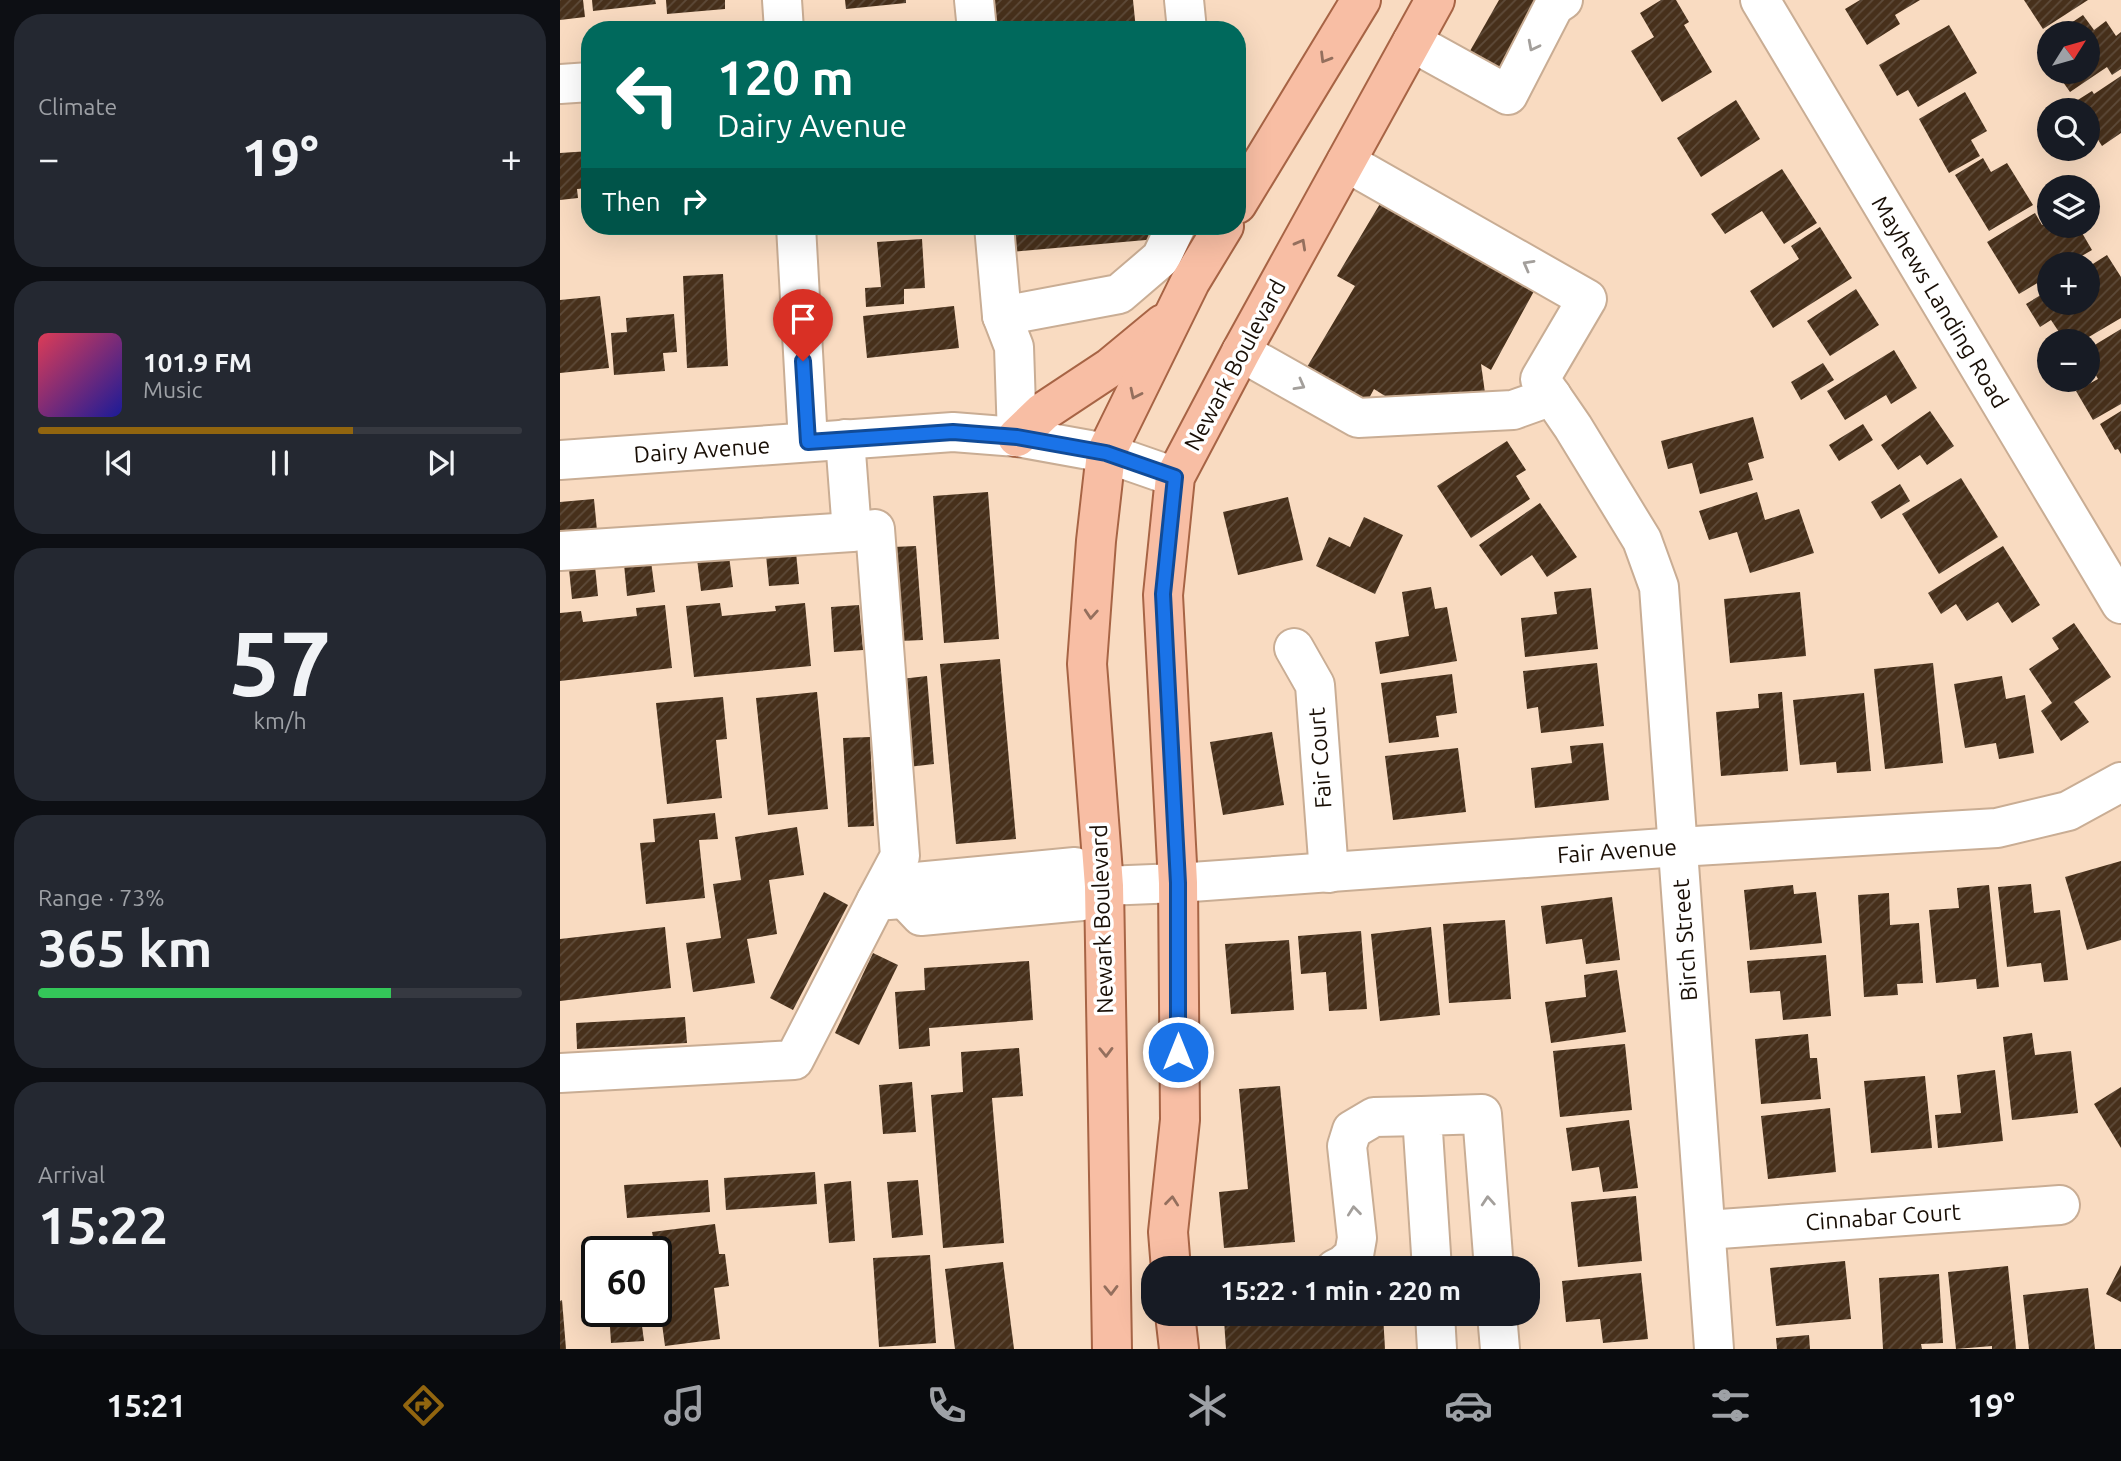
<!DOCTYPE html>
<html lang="en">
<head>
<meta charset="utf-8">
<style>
	body { margin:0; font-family:Ubuntu,sans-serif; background:#242831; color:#f1f3f6; height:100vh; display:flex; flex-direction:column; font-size:26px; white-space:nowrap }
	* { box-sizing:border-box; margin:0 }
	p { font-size:23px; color:#9ea1a6 }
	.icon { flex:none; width:38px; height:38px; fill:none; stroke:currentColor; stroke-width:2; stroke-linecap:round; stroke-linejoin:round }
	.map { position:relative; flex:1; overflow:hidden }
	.drawer { display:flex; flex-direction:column; gap:14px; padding:14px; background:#0d0f14; width:560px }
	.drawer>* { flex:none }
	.top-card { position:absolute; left:21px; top:21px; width:665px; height:214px; border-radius:28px; box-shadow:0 7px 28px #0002; background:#00695c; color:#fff; overflow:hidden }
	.needle { width:46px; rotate:53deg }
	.controls { position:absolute; left:1477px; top:21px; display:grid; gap:14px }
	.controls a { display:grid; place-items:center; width:63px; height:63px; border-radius:50%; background:#171b24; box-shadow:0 7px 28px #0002; font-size:35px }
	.speed { position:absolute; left:21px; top:1236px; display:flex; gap:14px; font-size:35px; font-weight:700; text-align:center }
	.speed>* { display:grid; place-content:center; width:91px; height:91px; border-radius:50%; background:#171b24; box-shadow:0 7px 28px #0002; line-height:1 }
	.speed .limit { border:4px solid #111; border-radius:10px; background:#fff; color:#111 }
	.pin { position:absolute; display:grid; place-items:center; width:60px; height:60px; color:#fff; margin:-72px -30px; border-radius:50% 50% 50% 0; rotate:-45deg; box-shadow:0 0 7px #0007 }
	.pin .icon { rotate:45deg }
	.me { position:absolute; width:77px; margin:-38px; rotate:0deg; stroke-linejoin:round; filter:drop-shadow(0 0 5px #0008) }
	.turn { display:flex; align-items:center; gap:24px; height:147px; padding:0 21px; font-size:32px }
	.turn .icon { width:91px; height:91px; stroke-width:2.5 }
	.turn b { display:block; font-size:49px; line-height:60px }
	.then { display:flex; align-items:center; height:66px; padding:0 21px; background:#0003; gap:14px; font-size:26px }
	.big { font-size:52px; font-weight:700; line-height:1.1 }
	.drawer .tile { flex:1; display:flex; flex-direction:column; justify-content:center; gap:10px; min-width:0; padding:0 24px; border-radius:28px; background:#242831 }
	.drawer .dial { align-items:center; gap:0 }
	.dial b { font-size:91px; line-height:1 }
	.song { display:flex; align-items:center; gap:21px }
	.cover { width:84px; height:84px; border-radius:10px; background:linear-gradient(135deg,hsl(350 70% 55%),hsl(240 70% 35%)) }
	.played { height:7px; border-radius:4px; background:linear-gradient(90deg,#91650f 65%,#363941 65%) }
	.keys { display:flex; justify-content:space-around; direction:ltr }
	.heat { display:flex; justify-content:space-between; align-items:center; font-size:38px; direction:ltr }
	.charge { height:10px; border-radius:5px; background:linear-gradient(90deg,#34c759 73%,#363941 0) }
	.trip { position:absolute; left:581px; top:1256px; width:399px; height:70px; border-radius:28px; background:#171b24; box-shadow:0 7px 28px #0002; font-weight:700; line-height:70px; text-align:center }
	.tabs { display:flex; height:112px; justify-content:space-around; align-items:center; background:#090b0e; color:#9ea1a6 }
	.tabs .icon { width:49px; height:49px }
	.tabs .on { color:#91650f }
	.tabs b { font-size:32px; color:#f1f3f6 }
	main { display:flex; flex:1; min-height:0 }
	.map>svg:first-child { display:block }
	.building { fill:url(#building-hatch) }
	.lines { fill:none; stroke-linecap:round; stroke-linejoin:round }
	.minor-casing { stroke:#c9ad94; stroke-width:42 }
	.major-casing { stroke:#a76445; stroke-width:42 }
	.minor { stroke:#fff; stroke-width:38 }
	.major { stroke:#f8bea4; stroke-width:38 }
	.oneway { stroke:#a39f9b }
	.oneway2 { stroke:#946f5d }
	.route-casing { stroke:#114b97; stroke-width:18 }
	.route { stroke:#1a73e8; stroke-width:12 }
	.labels { text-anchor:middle; stroke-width:7; stroke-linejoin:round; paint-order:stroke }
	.street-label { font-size:23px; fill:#190f06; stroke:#fff }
</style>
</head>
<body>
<main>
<section class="drawer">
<div class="tile"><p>Climate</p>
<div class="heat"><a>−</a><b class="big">19°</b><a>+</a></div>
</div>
<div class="tile">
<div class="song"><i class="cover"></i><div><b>101.9 FM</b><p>Music</p></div></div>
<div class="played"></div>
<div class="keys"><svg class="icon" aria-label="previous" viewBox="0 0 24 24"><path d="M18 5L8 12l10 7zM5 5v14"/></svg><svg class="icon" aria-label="pause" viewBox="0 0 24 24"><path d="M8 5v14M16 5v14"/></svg><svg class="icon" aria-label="next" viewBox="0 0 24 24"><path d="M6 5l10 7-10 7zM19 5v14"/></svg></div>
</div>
<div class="tile dial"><b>57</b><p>km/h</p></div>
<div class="tile"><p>Range · 73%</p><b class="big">365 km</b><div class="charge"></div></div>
<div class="tile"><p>Arrival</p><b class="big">15:22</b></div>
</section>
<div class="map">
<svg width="1561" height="1349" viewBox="0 0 1561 1349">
	<defs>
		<pattern id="building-hatch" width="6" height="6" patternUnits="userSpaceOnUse" patternTransform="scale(1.75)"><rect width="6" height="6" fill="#47301b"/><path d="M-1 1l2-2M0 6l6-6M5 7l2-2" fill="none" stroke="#5e4b3a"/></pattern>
	</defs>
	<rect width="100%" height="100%" fill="#f9dbc1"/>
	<g class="building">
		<path d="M0 0H23L25 17 0 20Z"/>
		<path d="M32 0H95L96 4 33 11Z"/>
		<path d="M106 0H165V9L107 14Z"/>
		<path d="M285 0H346V3L286 9Z"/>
		<path d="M427 0H573L576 30H430Z"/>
		<path d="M939 0H982L942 69 910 51Z"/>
		<path d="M1101 0H1116L1129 22 1124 25 1152 72 1102 102 1071 51 1094 37 1080 13Z"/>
		<path d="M1300 0H1360L1335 15 1340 24 1307 45 1285 9Z"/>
		<path d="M1464 0H1528L1483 29Z"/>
		<path d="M1523 15 1534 30 1546 21 1556 36 1561 32V69L1552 75 1547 67 1510 92 1496 72H1528V33H1505L1502 29Z"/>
		<path d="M345 23 346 30H300V28Z"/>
		<path d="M1389 25 1417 73 1358 107 1348 90 1337 96 1319 65Z"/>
		<path d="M1561 76V133L1542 146 1528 124V110H1518L1513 103 1532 91 1534 94Z"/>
		<path d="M1405 92 1427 131 1411 140 1420 156 1389 173 1359 119Z"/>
		<path d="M1176 100 1200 139 1141 177 1117 138Z"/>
		<path d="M30 151V188L17 189 18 198 0 200V153Z"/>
		<path d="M1423 158 1431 172 1447 163 1473 205 1429 231 1395 175Z"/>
		<path d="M1222 169 1257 223 1224 244 1202 211 1165 234 1151 214Z"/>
		<path d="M827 192 979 282 931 370 921 364 925 393 833 401 814 389 807 402 747 367 795 286 777 276Z"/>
		<path d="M1475 213 1482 225 1489 221V226H1518L1532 250 1508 264H1489V276L1459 294 1427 242Z"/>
		<path d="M310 226H361L362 230 311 234Z"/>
		<path d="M449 226H596L597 239 451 252Z"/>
		<path d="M1260 227 1292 278 1213 328 1190 291 1239 259 1231 246Z"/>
		<path d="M362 239 365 288 344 289V304L306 307 305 288 321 287 317 242Z"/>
		<path d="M1547 255 1561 277V318L1522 341H1505L1491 320 1480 327 1466 304 1489 290V303H1528V267Z"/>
		<path d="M163 274 168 366 127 368 123 276Z"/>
		<path d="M1296 289 1319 325 1270 356 1247 321Z"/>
		<path d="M40 296 49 368 0 373V300Z"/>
		<path d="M394 306 399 348 307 358 303 316Z"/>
		<path d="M114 314 117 352 103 353 105 371 54 375 51 333 67 332 66 318Z"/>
		<path d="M1561 329V404L1533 420 1516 391 1538 379 1528 361V349Z"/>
		<path d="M1334 350 1357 388 1331 404 1326 395 1285 420 1267 391Z"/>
		<path d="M1263 363 1274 380 1241 400 1231 382Z"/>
		<path d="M1370 411 1394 446 1367 465 1360 455 1338 470 1321 445Z"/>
		<path d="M1561 411V454L1558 449 1555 450 1540 424Z"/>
		<path d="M1193 417 1204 458 1188 463 1193 480 1140 494 1132 463 1108 469 1101 441Z"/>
		<path d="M1303 424 1313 440 1279 461 1269 445Z"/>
		<path d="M947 441 966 470 956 476 970 499 911 538 877 486Z"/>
		<path d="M1401 478 1438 537 1379 574 1342 514Z"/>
		<path d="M1340 484 1350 501 1321 519 1311 502Z"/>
		<path d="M428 492 439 639 384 643 373 496Z"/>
		<path d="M1197 492 1205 520 1239 509 1254 553 1190 573 1177 532 1149 540 1139 511Z"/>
		<path d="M728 497 743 560 678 575 663 512Z"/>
		<path d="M34 499 37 531 0 534V502Z"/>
		<path d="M980 503 1017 557 987 577 972 555 941 576 919 545Z"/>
		<path d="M804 517 843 535 815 594 756 566 769 537 790 547Z"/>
		<path d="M356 546 363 640 340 641 333 547Z"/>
		<path d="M1443 546 1480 605 1452 623 1438 602 1407 621 1396 604 1381 614 1368 593Z"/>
		<path d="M236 552 239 584 209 586 206 555Z"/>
		<path d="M169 556 173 587 141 591 137 559Z"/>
		<path d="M91 561 95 592 67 596 64 564Z"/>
		<path d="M35 566 38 596 12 599 9 569Z"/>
		<path d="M871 587 875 609 887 607 897 661 820 674 815 642 849 636 842 592Z"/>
		<path d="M1031 588 1038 649 965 657 961 618 997 614 994 592Z"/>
		<path d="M1240 592 1246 656 1170 663 1164 599Z"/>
		<path d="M160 603 162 616 216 611 215 606 245 603 251 666 134 677 126 606Z"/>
		<path d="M105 605 112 668 0 681V613L21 611 23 622 77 616 76 608Z"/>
		<path d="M299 605 303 650 274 652 271 607Z"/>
		<path d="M1514 623 1551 677 1514 702 1529 722 1501 741 1481 711 1492 703 1469 669 1499 649 1492 638Z"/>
		<path d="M440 659 456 839 396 844 380 664Z"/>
		<path d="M1037 663 1044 726 981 733 978 707 967 709 963 671Z"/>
		<path d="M1373 663 1383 763 1325 769 1314 669Z"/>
		<path d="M892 674 897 713 876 716 879 737 829 743 821 683Z"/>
		<path d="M367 676 374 764 348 767 341 679Z"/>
		<path d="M1442 676 1446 699 1465 695 1474 753 1439 759 1436 743 1405 748 1394 684Z"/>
		<path d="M257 692 268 809 208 815 196 698Z"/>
		<path d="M1222 692 1228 771 1161 776 1156 712 1199 708 1198 694Z"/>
		<path d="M1304 693 1311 771 1277 773 1276 762 1240 765 1233 700Z"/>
		<path d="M163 697 167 739 156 740 162 798 107 804 96 703Z"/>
		<path d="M712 732 724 805 663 815 650 742Z"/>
		<path d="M310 737 314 826 288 827 283 738Z"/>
		<path d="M1043 743 1049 800 975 808 971 768 1012 763 1010 746Z"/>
		<path d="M898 748 906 812 833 820 825 756Z"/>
		<path d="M155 813 158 839 139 840 145 898 86 904 80 843 95 842 93 819Z"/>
		<path d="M237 827 244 875 209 880 217 934 187 939 195 983 133 992 126 943 161 938 153 884 181 880 175 837Z"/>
		<path d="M1561 861V940L1527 950 1505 877Z"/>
		<path d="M1471 884 1474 913 1500 910 1508 980 1484 982 1481 963 1447 967 1438 887Z"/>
		<path d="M1233 885 1234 894 1256 892 1262 943 1190 950 1184 890Z"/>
		<path d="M1429 885 1439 987 1417 989 1416 979 1376 983 1369 910 1399 908 1397 888Z"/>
		<path d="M264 892 288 905 233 1010 210 998Z"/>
		<path d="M1329 893 1330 925 1359 923 1363 983 1337 984 1338 995 1304 997 1298 895Z"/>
		<path d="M1052 897 1060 960 1026 964 1022 939 986 944 981 906Z"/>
		<path d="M945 920 951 999 889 1003 883 924Z"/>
		<path d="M105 927 111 988 0 1001V939Z"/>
		<path d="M871 927 880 1015 820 1021 811 934Z"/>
		<path d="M801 931 807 1009 769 1011 766 972 741 974 738 936Z"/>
		<path d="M729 940 734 1010 671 1014 665 944Z"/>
		<path d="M313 953 338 965 299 1045 275 1033Z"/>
		<path d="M1266 955 1271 1016 1223 1020 1220 991 1190 993 1187 961Z"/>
		<path d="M469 961 473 1020 369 1028 370 1046 339 1049 335 992 365 990 364 968Z"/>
		<path d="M1057 970 1066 1032 991 1043 985 1002 1026 997 1024 975Z"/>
		<path d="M125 1017 127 1043 17 1049 16 1023Z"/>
		<path d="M1472 1033 1475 1055 1511 1051 1518 1113 1452 1120 1443 1037Z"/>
		<path d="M1248 1034 1250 1058H1257L1261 1099 1201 1104 1195 1039Z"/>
		<path d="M1065 1044 1072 1110 1000 1117 993 1051Z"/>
		<path d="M459 1048 463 1096 432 1098 444 1243 383 1248 371 1095 403 1092 401 1052Z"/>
		<path d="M1435 1070 1443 1141 1378 1148 1375 1115 1401 1113 1397 1075Z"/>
		<path d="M1365 1076 1372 1148 1311 1153 1304 1081Z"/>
		<path d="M352 1082 356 1132 323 1134 319 1085Z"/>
		<path d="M720 1086 735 1242 664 1248 659 1192 688 1189 679 1089Z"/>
		<path d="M1561 1087V1148L1534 1104Z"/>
		<path d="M1270 1108 1276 1172 1208 1179 1201 1116Z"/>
		<path d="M1069 1120 1078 1188 1043 1192 1039 1167 1012 1171 1006 1128Z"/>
		<path d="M255 1172 257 1204 166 1210 164 1178Z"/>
		<path d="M148 1180 150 1212 67 1218 64 1185Z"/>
		<path d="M358 1180 363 1235 332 1238 327 1182Z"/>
		<path d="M291 1181 295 1241 269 1243 264 1184Z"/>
		<path d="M1076 1196 1082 1261 1018 1267 1011 1202Z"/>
		<path d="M155 1224 159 1254H165L169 1286 154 1288 160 1339 105 1346 96 1279V1251L92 1232Z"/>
		<path d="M370 1255 376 1343 319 1347 313 1258Z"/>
		<path d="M1285 1261 1291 1319 1216 1326 1210 1268Z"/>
		<path d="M443 1262 454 1349H395L385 1269Z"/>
		<path d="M1561 1265V1302L1546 1294Z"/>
		<path d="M1448 1266 1456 1349H1432V1346L1396 1349 1388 1272Z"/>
		<path d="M1081 1273 1088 1339 1043 1343 1040 1319 1006 1322 1002 1281Z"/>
		<path d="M1379 1274 1383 1343 1361 1344 1362 1349H1323L1319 1278Z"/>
		<path d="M1528 1288 1535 1349H1469L1463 1295Z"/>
		<path d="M2 1300 6 1349H0V1301Z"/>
		<path d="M49 1311H80L84 1341 51 1343Z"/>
		<path d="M766 1314H823L825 1349H666L664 1320Z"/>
		<path d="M1249 1335 1250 1349H1217L1216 1338Z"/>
	</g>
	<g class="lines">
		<defs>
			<g id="minor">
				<path d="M222 0 224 30"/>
				<path d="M414 0 417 30"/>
				<path d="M624 0 627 30"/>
				<path d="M1200 0 1561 604"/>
				<path d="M852 42 948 95 994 6 1003 0"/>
				<path d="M0 84 30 82"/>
				<path d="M786 162 1027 299 980 379 1013 427 1082 540 1099 587 1154 1349"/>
				<path d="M236 226 248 442"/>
				<path d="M434 226 442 316 454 347 457 437"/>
				<path d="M442 316 559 294 601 258 616 226"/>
				<path d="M681 352 798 418 953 410 992 396"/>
				<path d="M285 439 292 532 315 529 340 856 316 901"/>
				<path d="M0 460 393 432 457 437 546 453 615 477"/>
				<path d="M0 551 292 532"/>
				<path d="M734 648 755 685 769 873"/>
				<path d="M515 867 544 886 522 901 361 916 344 898 356 882Z"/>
				<path d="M544 886 618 883 1118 847 1437 828 1508 811 1561 782"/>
				<path d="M0 1073 234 1060 316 901 342 899"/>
				<path d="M1146 1230 1500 1205"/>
				<path d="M775 1269 783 1265 794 1255 797 1238 787 1146 792 1130 814 1117 862 1116"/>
				<path d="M872 1269 862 1116 922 1114 934 1269"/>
				<path d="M875 1314 877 1349"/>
				<path d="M937 1314 940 1349"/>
			</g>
			<g id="major">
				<path d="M677 204 801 0"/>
				<path d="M457 437 483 412 551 367 603 324"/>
				<path d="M611 1269 608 1232 620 1120 618 883 603 595 615 477 681 352 875 0"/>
				<path d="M615 1314 619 1349"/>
				<path d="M552 1349 544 886 527 664 536 541 546 453 630 282 664 226"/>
			</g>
		</defs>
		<use href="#minor" class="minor-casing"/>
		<use href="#major" class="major-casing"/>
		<use href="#minor" class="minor"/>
		<use href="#major" class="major"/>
	</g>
	<defs><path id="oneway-chevron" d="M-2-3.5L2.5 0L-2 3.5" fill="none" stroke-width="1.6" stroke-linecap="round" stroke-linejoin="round" transform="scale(1.75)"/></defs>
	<g class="oneway">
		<use href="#oneway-chevron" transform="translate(973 46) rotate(117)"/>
		<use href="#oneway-chevron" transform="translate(968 265) rotate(-151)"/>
		<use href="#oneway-chevron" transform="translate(740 385) rotate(29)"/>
		<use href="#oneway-chevron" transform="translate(928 1201) rotate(-94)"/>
		<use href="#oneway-chevron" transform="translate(794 1211) rotate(-96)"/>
	</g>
	<g class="oneway2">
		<use href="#oneway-chevron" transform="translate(765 58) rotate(121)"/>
		<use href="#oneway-chevron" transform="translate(741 244) rotate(-61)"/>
		<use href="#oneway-chevron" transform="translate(575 394) rotate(116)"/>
		<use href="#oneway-chevron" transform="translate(531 614) rotate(94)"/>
		<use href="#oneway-chevron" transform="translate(546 1052) rotate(89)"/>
		<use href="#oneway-chevron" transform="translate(612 1201) rotate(-84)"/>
		<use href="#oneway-chevron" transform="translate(551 1290) rotate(89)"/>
	</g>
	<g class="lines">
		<defs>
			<path id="route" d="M243 361 248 442 393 432 457 437 546 453 615 477 603 594 618 883V1052"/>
		</defs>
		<use href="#route" class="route-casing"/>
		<use href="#route" class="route"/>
	</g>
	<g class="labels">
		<g class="street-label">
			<text transform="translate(1380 302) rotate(59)" y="8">Mayhews Landing Road</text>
			<text transform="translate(675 365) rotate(-62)" y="8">Newark Boulevard</text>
			<text transform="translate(142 450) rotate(-4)" y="8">Dairy Avenue</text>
			<text transform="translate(760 758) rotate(-94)" y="8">Fair Court</text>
			<text transform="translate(1057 851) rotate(-4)" y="8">Fair Avenue</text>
			<text transform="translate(542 919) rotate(-92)" y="8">Newark Boulevard</text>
			<text transform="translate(1125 940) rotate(-94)" y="8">Birch Street</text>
			<text transform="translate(1323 1217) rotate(-4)" y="8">Cinnabar Court</text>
		</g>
	</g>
</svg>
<div class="controls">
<a><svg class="needle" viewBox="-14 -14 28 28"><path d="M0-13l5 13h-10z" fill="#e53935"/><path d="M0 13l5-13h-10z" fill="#9ea1a6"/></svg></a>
<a><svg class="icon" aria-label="search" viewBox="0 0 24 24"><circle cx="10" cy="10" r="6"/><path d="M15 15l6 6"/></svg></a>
<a><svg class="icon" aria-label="layers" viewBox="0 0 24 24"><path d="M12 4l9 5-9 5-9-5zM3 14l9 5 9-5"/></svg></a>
<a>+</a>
<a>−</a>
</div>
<div class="speed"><div class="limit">60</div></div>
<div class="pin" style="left:243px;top:361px;background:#d93025"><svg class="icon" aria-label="arrive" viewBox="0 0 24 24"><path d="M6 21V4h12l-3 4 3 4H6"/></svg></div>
<svg class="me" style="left:618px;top:1052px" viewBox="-20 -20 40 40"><circle r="17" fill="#1a73e8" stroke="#fff" stroke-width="3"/><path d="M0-11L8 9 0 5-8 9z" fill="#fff"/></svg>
<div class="trip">15:22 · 1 min · 220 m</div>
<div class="top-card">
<div class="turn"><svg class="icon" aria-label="left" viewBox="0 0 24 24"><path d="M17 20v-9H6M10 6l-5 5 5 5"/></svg><div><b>120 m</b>Dairy Avenue</div></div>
<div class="then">Then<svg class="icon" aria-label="right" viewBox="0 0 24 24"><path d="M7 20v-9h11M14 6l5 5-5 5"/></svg></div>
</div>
</div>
</main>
<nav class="tabs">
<b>15:21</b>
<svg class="icon on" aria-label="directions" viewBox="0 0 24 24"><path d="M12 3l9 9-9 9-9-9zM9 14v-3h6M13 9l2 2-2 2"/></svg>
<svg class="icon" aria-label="music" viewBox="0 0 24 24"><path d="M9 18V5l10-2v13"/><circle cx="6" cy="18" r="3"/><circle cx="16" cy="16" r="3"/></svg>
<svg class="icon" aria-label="phone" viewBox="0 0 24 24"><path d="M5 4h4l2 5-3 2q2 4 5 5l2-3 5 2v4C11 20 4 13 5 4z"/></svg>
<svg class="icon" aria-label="climate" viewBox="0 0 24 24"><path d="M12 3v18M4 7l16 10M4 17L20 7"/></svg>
<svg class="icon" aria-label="car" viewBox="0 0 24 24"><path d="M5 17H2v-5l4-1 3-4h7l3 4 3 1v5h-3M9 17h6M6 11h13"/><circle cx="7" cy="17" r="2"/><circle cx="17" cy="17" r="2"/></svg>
<svg class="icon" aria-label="filters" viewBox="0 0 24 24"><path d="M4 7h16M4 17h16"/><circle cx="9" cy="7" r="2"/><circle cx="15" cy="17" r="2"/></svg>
<b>19°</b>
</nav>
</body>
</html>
